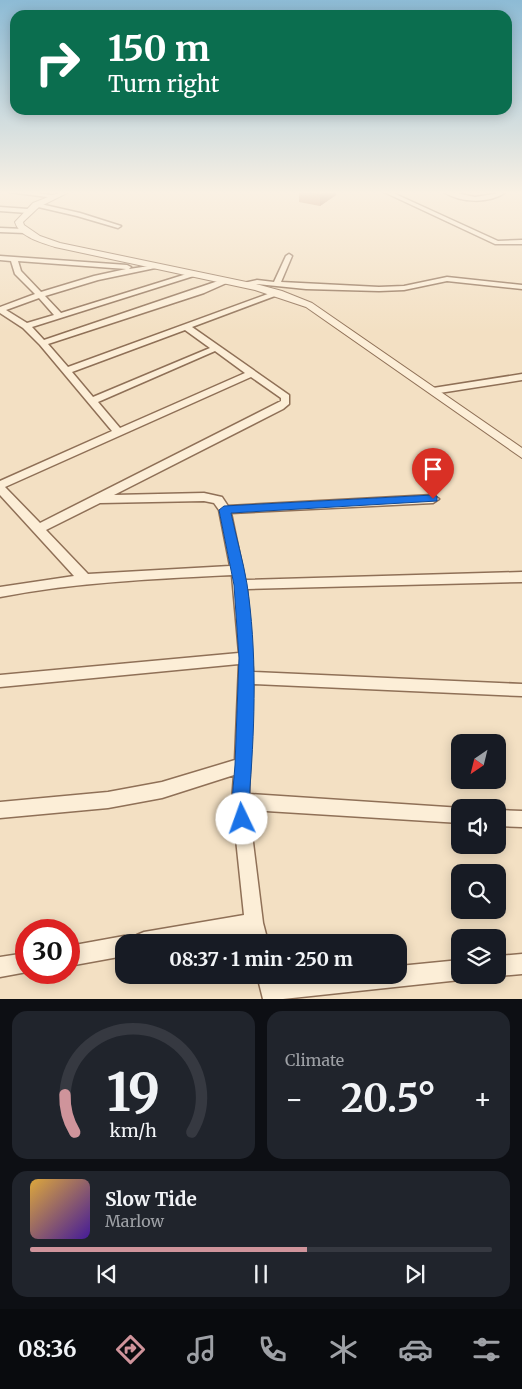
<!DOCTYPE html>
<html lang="en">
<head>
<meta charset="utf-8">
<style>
	body { margin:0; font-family:Merriweather,serif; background:#20242c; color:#f1f3f6; height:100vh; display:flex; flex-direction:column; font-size:19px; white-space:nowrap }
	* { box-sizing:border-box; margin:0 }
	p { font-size:16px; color:#9ea1a6 }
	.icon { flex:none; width:28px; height:28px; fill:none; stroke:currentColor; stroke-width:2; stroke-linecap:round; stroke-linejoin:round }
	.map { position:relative; height:999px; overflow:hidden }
	.side { display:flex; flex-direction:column; gap:12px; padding:12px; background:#0d0f14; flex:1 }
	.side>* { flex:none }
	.top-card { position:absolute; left:10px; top:10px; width:502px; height:105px; border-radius:15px; box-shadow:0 2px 12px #0003; background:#0b6e4f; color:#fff; overflow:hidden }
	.needle { width:32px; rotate:215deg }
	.tools { position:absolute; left:451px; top:734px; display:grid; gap:10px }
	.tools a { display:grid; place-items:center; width:55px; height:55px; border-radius:10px; background:#171b24; box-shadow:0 2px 12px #0003; font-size:25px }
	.speed { position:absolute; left:15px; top:919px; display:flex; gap:10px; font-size:25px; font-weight:700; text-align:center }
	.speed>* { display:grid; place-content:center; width:65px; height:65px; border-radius:50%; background:#171b24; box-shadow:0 2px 12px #0003; line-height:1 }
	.speed .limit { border:8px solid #d22; background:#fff; color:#111 }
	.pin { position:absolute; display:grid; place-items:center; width:42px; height:42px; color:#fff; margin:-51px -21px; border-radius:50% 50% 50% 0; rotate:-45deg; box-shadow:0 0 5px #0007 }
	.pin .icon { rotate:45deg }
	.me { position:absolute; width:55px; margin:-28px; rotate:357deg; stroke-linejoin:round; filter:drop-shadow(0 0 4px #0008) }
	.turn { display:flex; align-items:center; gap:18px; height:105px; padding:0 15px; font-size:22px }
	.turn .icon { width:65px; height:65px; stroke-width:2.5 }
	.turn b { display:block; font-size:35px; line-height:42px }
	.big { font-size:38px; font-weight:700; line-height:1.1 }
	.side .tile { flex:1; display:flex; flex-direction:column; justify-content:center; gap:8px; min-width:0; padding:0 18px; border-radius:15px; background:#20242c }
	.side .dial { align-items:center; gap:0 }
	.dial svg { height:130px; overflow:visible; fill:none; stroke:#363941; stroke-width:7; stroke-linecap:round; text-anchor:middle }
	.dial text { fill:#f1f3f6; stroke:none }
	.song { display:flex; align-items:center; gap:15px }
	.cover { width:60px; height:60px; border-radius:8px; background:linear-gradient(135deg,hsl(40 70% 55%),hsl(260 70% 35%)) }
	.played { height:5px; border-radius:2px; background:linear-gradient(90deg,#cf949b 60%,#363941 60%) }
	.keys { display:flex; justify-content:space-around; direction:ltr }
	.heat { display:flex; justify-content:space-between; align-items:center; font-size:28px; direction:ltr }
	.side .tiles { flex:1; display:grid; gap:12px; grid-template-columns:1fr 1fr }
	.tile:last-child { grid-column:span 2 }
	.trip { position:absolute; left:115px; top:934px; width:292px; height:50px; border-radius:15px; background:#171b24; box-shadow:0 2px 12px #0003; font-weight:700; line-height:50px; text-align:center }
	.menu { display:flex; height:80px; justify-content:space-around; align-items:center; background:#090b0e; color:#9ea1a6 }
	.menu .icon { width:35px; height:35px }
	.menu .on { color:#cf949b }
	.menu b { font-size:22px; color:#f1f3f6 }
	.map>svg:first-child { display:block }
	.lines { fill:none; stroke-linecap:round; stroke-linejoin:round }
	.minor-casing { stroke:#8f7057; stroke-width:3 }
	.tertiary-casing { stroke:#8f7057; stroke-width:2 }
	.minor { fill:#fceed7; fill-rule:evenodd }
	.tertiary { fill:#fceed7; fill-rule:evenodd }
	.wall { fill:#b78064 }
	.shaded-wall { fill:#956851 }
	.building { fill:#d59574; stroke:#956851 }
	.route { fill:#1a73e8; stroke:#114b97 }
</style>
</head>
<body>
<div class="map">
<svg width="522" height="999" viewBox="0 0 522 999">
	<rect width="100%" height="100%" fill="#f3e0c3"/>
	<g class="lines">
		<defs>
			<g id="minor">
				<path d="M9 192H28L58 196 55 198Z"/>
				<path d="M384 192H391L498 241 522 240V244H495Z"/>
				<path d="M444 192H452L475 197 506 192C489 204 461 203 444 192Z"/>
				<path d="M36 203 80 213 121 226 118 228 77 216 34 206V204Z"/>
				<path d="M0 207 28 209 31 211 28 213 0 211Z"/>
				<path d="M0 228 25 229 28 231 25 233 0 232Z"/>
				<path d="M289 254 292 256 281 282 379 287 404 286 447 277 522 285V289L447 281 404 290 379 291 306 289 257 284 243 286 239 284 257 280 274 282 286 256Z"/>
				<path d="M0 256 127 265 131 267 129 269 156 265 160 267 98 280 45 296 61 313 193 272 200 274 32 327 44 340 224 279 231 281 204 293 48 344 68 367 276 291 283 293 192 327 289 395V404L283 409 114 495 204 493 222 497 228 506 433 495 439 499 433 503 231 513 245 580 522 572V582L247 589 253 672 522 684V696L253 684 249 794 462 808H460V823L249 810 263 923 268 942H250L247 934 196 942H134L137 935 144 932 244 915 232 801 234 775 162 798 108 808 0 818V802L108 792 162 782 235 760 239 664 0 687V675L239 653 232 575C154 579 77 582 0 597V587L74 576 0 495V481L112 431 40 345 23 328 0 313V307L35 294 15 274 11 261 0 260ZM18 261 126 269 94 276 41 292 21 271ZM39 298 54 315 27 323 6 310ZM185 330 210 348 93 397 72 372ZM215 351 245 373 120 428 98 402ZM251 377 281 398V401L40 523 5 487ZM204 501 214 503 219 510 230 566 88 574 46 530 100 503Z"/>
				<path d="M522 374V380L433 394 428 391 433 388Z"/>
				<path d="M498 810 522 811V827L498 826Z"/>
				<path d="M124 936 131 939 132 942H124V956L69 966V946Z"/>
				<path d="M26 953 27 972 0 977V957Z"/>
				<path d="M522 954V974L498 976 496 975H498V956Z"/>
				<path d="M460 960V975H468L460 980 283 999H263L257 975H277L278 978 310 975H399V966Z"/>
			</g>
			<path id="tertiary" d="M61 192H69L39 207 23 222 24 225 40 236 60 243 256 284 282 291 312 303 522 448V458L306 307 255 290 55 247C43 243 19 237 15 222L33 203Z"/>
		</defs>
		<use href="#minor" class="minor-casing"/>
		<use href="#tertiary" class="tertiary-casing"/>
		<use href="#minor" class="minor"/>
		<use href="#tertiary" class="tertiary"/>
	</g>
	<path class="wall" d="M299 192H336V195L320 206 299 202Z"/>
	<path class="shaded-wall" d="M325 192H336V195L320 206V195Z"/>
	<path class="building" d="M304 192H325L320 195Z"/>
	<linearGradient id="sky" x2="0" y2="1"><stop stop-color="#8dbbd5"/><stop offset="0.58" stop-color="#faf1e4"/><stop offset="1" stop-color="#faf1e4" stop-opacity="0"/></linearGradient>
	<rect width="522" height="332" fill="url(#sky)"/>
	<path class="route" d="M433 495 437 496V501L231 513C236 537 243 560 247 584 257 650 255 721 250 787 249 799 253 814 248 825L242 827 236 825 232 801 235 765 239 658 234 585 219 510 224 506Z"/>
</svg>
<div class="tools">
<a><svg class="needle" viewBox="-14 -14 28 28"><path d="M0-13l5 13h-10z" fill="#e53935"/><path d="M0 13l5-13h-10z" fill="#9ea1a6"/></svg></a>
<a><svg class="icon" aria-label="sound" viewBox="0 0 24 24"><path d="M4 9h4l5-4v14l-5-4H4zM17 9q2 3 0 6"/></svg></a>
<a><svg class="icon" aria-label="search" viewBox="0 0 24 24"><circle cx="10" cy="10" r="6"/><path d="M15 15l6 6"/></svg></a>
<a><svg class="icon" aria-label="layers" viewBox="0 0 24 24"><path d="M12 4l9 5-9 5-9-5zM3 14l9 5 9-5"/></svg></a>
</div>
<div class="speed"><div class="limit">30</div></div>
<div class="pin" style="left:433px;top:499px;background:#d93025"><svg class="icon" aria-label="arrive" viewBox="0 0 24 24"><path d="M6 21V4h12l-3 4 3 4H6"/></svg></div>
<svg class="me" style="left:242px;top:819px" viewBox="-20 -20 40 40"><circle r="19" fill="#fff"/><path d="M0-13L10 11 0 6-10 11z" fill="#1a73e8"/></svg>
<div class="trip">08:37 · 1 min · 250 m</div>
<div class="top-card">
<div class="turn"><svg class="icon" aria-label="right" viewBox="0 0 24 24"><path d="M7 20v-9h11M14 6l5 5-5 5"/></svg><div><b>150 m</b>Turn right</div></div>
</div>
</div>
<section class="side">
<div class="tiles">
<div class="tile dial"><svg viewBox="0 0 100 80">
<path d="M14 69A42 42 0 1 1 86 69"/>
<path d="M14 69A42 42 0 0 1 8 46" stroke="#cf949b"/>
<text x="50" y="56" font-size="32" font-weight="700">19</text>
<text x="50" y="72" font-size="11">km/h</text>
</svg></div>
<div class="tile"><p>Climate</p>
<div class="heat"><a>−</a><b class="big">20.5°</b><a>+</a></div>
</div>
<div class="tile">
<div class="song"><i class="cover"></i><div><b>Slow Tide</b><p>Marlow</p></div></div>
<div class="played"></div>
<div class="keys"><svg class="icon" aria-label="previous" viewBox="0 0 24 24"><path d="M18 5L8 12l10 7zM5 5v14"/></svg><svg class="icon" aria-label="pause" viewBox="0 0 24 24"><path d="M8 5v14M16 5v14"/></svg><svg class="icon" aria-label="next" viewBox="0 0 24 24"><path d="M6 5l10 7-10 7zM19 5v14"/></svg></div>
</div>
</div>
</section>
<nav class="menu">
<b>08:36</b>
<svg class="icon on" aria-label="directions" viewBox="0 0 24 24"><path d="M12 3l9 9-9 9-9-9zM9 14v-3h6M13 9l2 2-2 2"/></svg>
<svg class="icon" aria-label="music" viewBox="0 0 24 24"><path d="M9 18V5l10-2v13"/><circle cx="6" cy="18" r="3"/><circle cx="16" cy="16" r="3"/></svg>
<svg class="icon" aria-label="phone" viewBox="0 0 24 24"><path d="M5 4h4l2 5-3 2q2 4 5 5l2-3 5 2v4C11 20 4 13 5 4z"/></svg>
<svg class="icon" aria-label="climate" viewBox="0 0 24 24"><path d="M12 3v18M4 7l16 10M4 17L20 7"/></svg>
<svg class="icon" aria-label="car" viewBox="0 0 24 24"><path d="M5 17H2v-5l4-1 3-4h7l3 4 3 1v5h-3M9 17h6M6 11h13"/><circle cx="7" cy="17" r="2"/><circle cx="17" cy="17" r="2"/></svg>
<svg class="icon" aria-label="filters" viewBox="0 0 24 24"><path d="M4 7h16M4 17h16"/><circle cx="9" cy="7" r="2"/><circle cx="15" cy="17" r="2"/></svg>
</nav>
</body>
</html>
